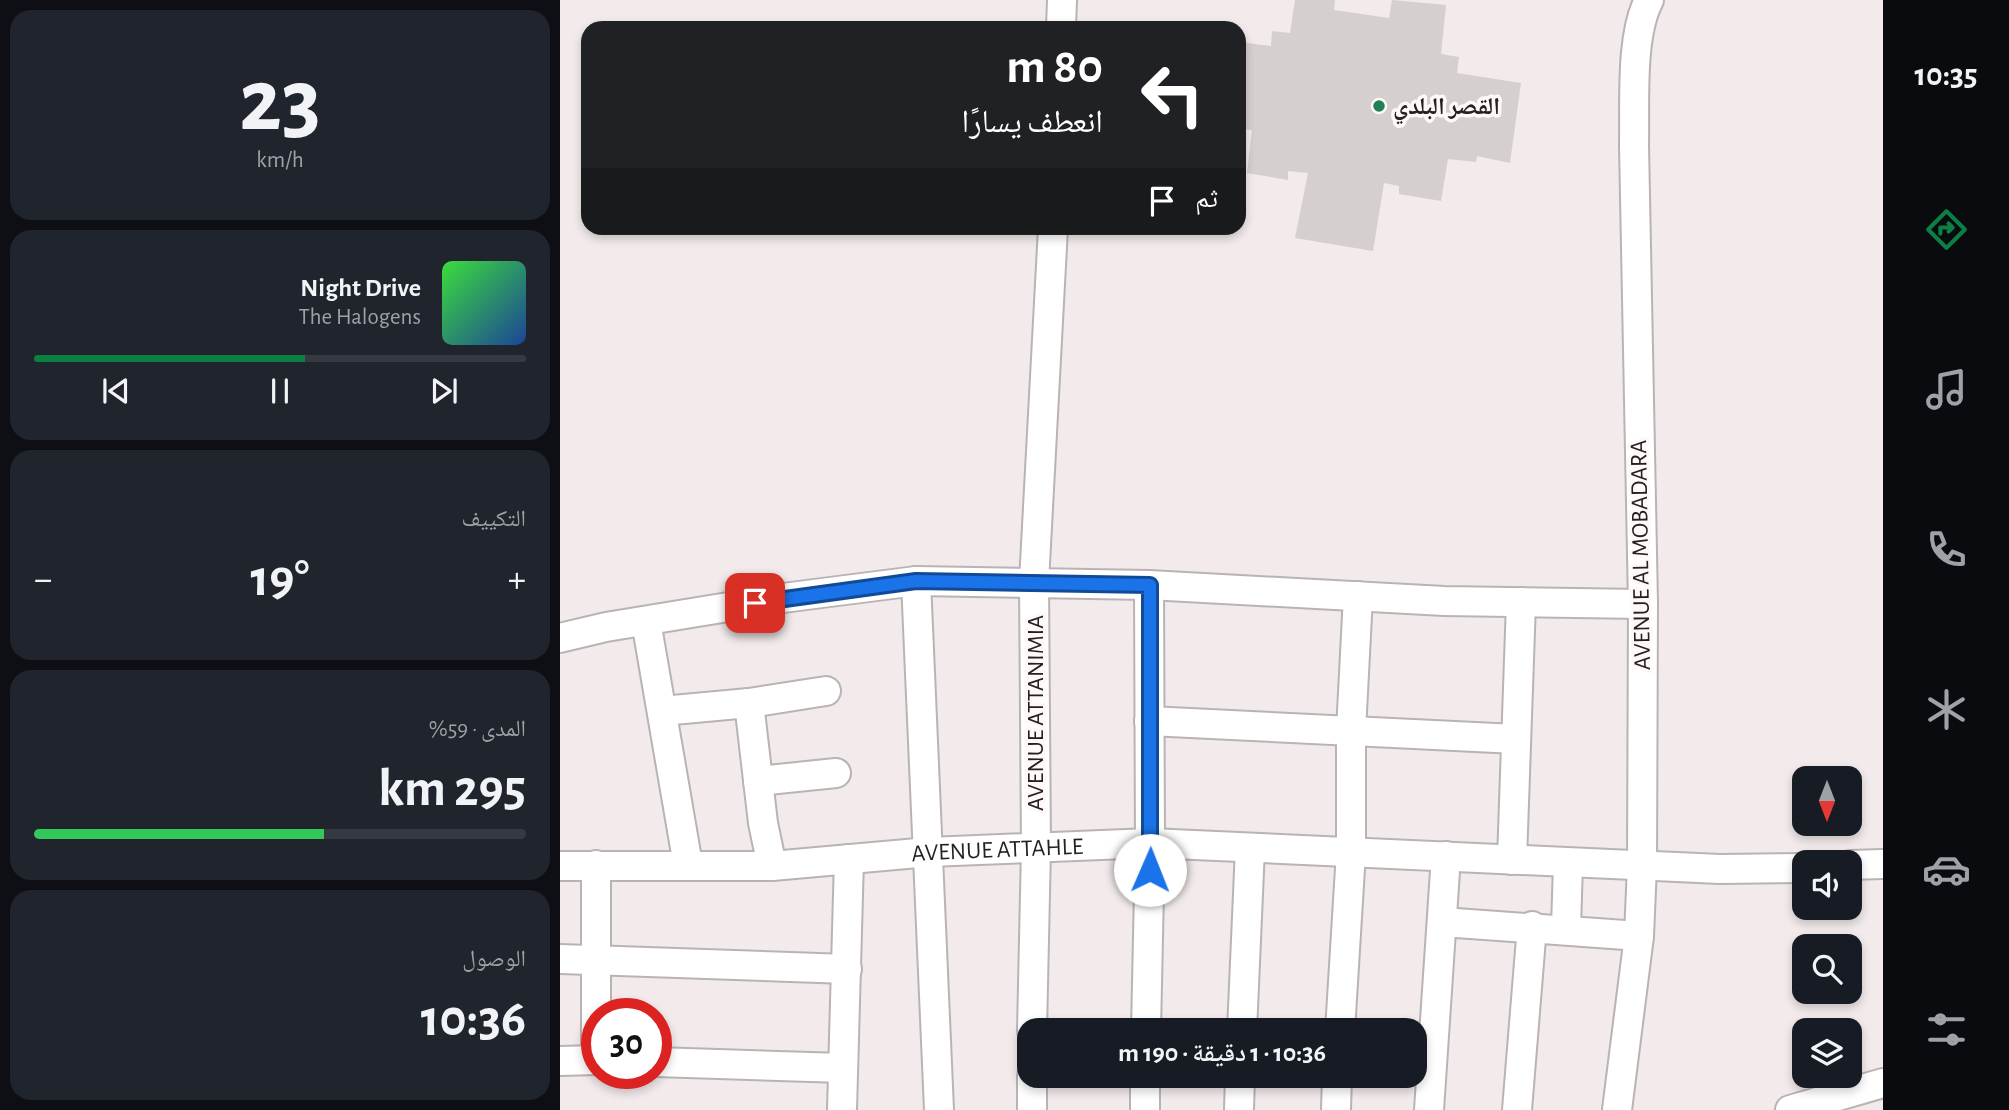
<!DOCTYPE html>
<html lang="ar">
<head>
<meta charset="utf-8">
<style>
	body { margin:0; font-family:"Alegreya Sans","Noto Naskh Arabic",sans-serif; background:#20242c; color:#f1f3f6; direction:rtl; height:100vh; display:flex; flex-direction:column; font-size:26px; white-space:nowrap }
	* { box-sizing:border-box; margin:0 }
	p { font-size:23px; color:#9ea1a6 }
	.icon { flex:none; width:38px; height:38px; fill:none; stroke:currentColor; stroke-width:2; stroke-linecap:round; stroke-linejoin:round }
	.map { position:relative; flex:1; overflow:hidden; direction:ltr }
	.drawer { display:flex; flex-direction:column; gap:10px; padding:10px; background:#0d0f14; width:560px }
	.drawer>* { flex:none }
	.top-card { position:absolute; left:21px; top:21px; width:665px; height:214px; border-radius:21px; box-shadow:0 4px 10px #0003; direction:rtl; background:#202124; color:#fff; overflow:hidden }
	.needle { width:46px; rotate:180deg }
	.tools { position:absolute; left:1232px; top:766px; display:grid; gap:14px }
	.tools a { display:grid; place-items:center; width:70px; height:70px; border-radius:14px; background:#171b24; box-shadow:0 4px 10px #0003; font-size:35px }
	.speed { position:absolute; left:21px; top:998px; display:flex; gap:14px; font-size:35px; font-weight:700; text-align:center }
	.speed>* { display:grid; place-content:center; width:91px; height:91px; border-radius:50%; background:#171b24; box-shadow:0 4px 10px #0003; line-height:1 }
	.speed .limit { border:10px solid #d22; background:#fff; color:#111 }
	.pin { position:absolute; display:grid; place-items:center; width:60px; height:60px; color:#fff; margin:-30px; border-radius:14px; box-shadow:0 4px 10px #0006 }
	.me { position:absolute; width:77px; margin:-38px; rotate:1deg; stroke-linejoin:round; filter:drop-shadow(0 0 5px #0008) }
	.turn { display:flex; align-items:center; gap:24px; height:147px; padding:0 28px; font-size:32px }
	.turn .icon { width:91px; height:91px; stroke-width:2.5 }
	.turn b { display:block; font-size:49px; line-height:60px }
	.then { display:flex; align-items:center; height:66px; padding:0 28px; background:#0003; gap:14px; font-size:26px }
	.big { font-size:52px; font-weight:600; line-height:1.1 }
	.drawer .card { flex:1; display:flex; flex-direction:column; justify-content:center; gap:10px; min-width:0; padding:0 24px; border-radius:21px; background:#20242c }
	.drawer .dial { align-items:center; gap:0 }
	.dial b { font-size:91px; line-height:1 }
	.song { display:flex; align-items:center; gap:21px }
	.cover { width:84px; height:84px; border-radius:10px; background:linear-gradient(135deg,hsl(120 70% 55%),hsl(220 70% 35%)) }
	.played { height:7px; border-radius:4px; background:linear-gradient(90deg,#0b8043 55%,#363941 55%) }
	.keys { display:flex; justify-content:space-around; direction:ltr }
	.heat { display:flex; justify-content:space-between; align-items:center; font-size:38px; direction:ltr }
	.charge { height:10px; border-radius:5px; background:linear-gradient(90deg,#34c759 59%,#363941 0) }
	.trip { position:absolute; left:457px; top:1018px; width:410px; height:70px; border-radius:21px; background:#171b24; box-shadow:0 4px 10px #0003; font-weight:600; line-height:70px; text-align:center; direction:rtl }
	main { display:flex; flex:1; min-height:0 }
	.dock { display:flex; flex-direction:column; width:126px; justify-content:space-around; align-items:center; background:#090b0e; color:#9ea1a6 }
	.dock .icon { width:49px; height:49px }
	.dock .active { color:#0b8043 }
	.dock b { font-size:32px; color:#f1f3f6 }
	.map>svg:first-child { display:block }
	.building { fill:#d6cfd0 }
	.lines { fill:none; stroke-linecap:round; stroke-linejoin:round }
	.street-casing { stroke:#bab3b4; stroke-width:32 }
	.street { stroke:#fff; stroke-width:28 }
	.route-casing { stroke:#114b97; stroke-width:18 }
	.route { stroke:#1a73e8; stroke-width:12 }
	.poi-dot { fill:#217f56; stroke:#fff8f8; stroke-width:2.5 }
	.labels { text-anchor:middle; stroke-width:7; stroke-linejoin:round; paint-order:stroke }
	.poi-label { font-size:24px; font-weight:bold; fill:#242121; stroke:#fff8f8; text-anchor:start }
	.street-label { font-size:24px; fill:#242121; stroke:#fff8f8 }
</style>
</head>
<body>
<main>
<nav class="dock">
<b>10:35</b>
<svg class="icon active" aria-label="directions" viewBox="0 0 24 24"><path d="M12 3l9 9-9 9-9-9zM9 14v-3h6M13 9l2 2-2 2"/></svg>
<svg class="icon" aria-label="music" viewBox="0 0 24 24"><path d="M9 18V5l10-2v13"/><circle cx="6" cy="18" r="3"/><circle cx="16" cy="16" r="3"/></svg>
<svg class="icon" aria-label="phone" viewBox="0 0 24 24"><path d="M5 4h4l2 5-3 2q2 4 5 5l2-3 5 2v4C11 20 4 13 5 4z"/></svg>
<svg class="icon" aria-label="climate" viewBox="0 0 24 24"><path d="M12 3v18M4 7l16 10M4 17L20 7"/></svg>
<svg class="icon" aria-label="car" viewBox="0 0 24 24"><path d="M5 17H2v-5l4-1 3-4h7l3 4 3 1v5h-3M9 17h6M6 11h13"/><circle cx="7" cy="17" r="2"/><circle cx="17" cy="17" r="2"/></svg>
<svg class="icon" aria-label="filters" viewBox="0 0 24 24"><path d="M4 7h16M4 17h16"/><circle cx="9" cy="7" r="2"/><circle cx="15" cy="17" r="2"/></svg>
</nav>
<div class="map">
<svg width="1323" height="1110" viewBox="0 0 1323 1110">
	<rect width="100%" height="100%" fill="#f2eaeb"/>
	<path class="building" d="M735 0H775L774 10 829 18 832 0 886 5 881 54 899 57 897 73 961 83 950 163 917 156 916 162 888 159 881 201 839 194V186L824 183 813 251 735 238 748 173 728 171V180L687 173 692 130 679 129V42L711 46 712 31 730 33Z"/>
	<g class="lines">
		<defs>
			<g id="street">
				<path d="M501 28 502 0"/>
				<path d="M356 581 379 1110"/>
				<path d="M86 621 128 865"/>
				<path d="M0 638 46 627 223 598 356 581 589 585 884 601 1083 604"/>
				<path d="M189 703 203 823 212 866"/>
				<path d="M102 711 189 703 266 691"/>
				<path d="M589 721 956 739"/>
				<path d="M198 781 276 773"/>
				<path d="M952 860 961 602"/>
				<path d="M1290 865 1323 864"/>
				<path id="s1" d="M0 866H212L369 852 590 843 1160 869 1244 868"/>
				<path d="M882 922 1079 936"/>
				<path d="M1006 929 1008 863"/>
				<path d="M0 959 287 969"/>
				<path d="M472 1031 476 848 474 582 493 228"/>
				<path d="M586 1031 590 843 589 585"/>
				<path d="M682 1031 690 848"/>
				<path d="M780 1031 791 852V731L798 596"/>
				<path d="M36 1060V865"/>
				<path d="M0 1061 37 1060"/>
				<path d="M96 1062 283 1068"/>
				<path d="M472 1076V1110"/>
				<path d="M282 1110 289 859"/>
				<path d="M585 1110V1076"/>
				<path d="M679 1110 680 1076"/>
				<path d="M776 1110 777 1076"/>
				<path d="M869 1110 886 856"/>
				<path d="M957 1110 972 926"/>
				<path d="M1057 1110 1079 936 1082 866 1083 604 1074 145C1075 104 1070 36 1089 0"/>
				<path d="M1230 1110 1323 1083"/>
			</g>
		</defs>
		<use href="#street" class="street-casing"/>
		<use href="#street" class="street"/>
	</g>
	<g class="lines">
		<defs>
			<path id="route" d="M195 603 356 581 590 585V870"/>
		</defs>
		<use href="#route" class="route-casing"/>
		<use href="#route" class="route"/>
	</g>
	<circle class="poi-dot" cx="819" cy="106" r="7"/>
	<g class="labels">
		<g class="poi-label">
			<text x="833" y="114">القصر البلدي</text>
		</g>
		<g class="street-label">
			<text transform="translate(1080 555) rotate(-91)" y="8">AVENUE AL MOBADARA</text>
			<text transform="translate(475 713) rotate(-90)" y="8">AVENUE ATTANIMIA</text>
			<text dy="8" stroke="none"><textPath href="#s1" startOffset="438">AVENUE ATTAHLE</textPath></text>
		</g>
	</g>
</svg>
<div class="tools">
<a><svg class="needle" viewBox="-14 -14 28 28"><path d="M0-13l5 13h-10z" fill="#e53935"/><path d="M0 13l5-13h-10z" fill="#9ea1a6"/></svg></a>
<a><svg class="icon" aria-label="sound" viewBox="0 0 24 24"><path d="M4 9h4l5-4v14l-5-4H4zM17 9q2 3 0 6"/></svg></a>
<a><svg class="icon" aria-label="search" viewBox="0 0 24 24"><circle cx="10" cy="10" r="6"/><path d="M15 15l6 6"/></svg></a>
<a><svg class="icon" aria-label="layers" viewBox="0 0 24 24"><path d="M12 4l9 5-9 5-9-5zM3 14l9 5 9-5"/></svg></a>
</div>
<div class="speed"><div class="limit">30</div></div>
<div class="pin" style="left:195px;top:603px;background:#d93025"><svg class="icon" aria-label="arrive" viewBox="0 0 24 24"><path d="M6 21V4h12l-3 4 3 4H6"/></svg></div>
<svg class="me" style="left:590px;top:870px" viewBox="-20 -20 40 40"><circle r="19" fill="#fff"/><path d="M0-13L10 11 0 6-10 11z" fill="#1a73e8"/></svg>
<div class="trip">10:36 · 1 دقيقة · 190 m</div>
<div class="top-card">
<div class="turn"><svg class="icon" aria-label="left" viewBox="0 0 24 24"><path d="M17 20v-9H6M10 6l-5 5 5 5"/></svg><div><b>80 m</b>انعطف يسارًا</div></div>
<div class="then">ثم<svg class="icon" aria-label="arrive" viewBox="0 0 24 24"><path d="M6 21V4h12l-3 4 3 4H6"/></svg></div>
</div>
</div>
<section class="drawer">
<div class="card dial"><b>23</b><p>km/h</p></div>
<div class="card">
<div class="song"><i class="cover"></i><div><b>Night Drive</b><p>The Halogens</p></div></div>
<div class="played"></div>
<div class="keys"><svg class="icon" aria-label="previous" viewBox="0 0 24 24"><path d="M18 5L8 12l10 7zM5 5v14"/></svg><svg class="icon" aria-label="pause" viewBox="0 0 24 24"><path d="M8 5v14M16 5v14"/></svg><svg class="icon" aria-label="next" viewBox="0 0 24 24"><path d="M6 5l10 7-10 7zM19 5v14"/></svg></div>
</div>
<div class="card"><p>التكييف</p>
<div class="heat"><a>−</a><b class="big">19°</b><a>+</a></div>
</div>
<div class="card"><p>المدى · 59%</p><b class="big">295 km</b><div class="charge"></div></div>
<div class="card"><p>الوصول</p><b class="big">10:36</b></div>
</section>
</main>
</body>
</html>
